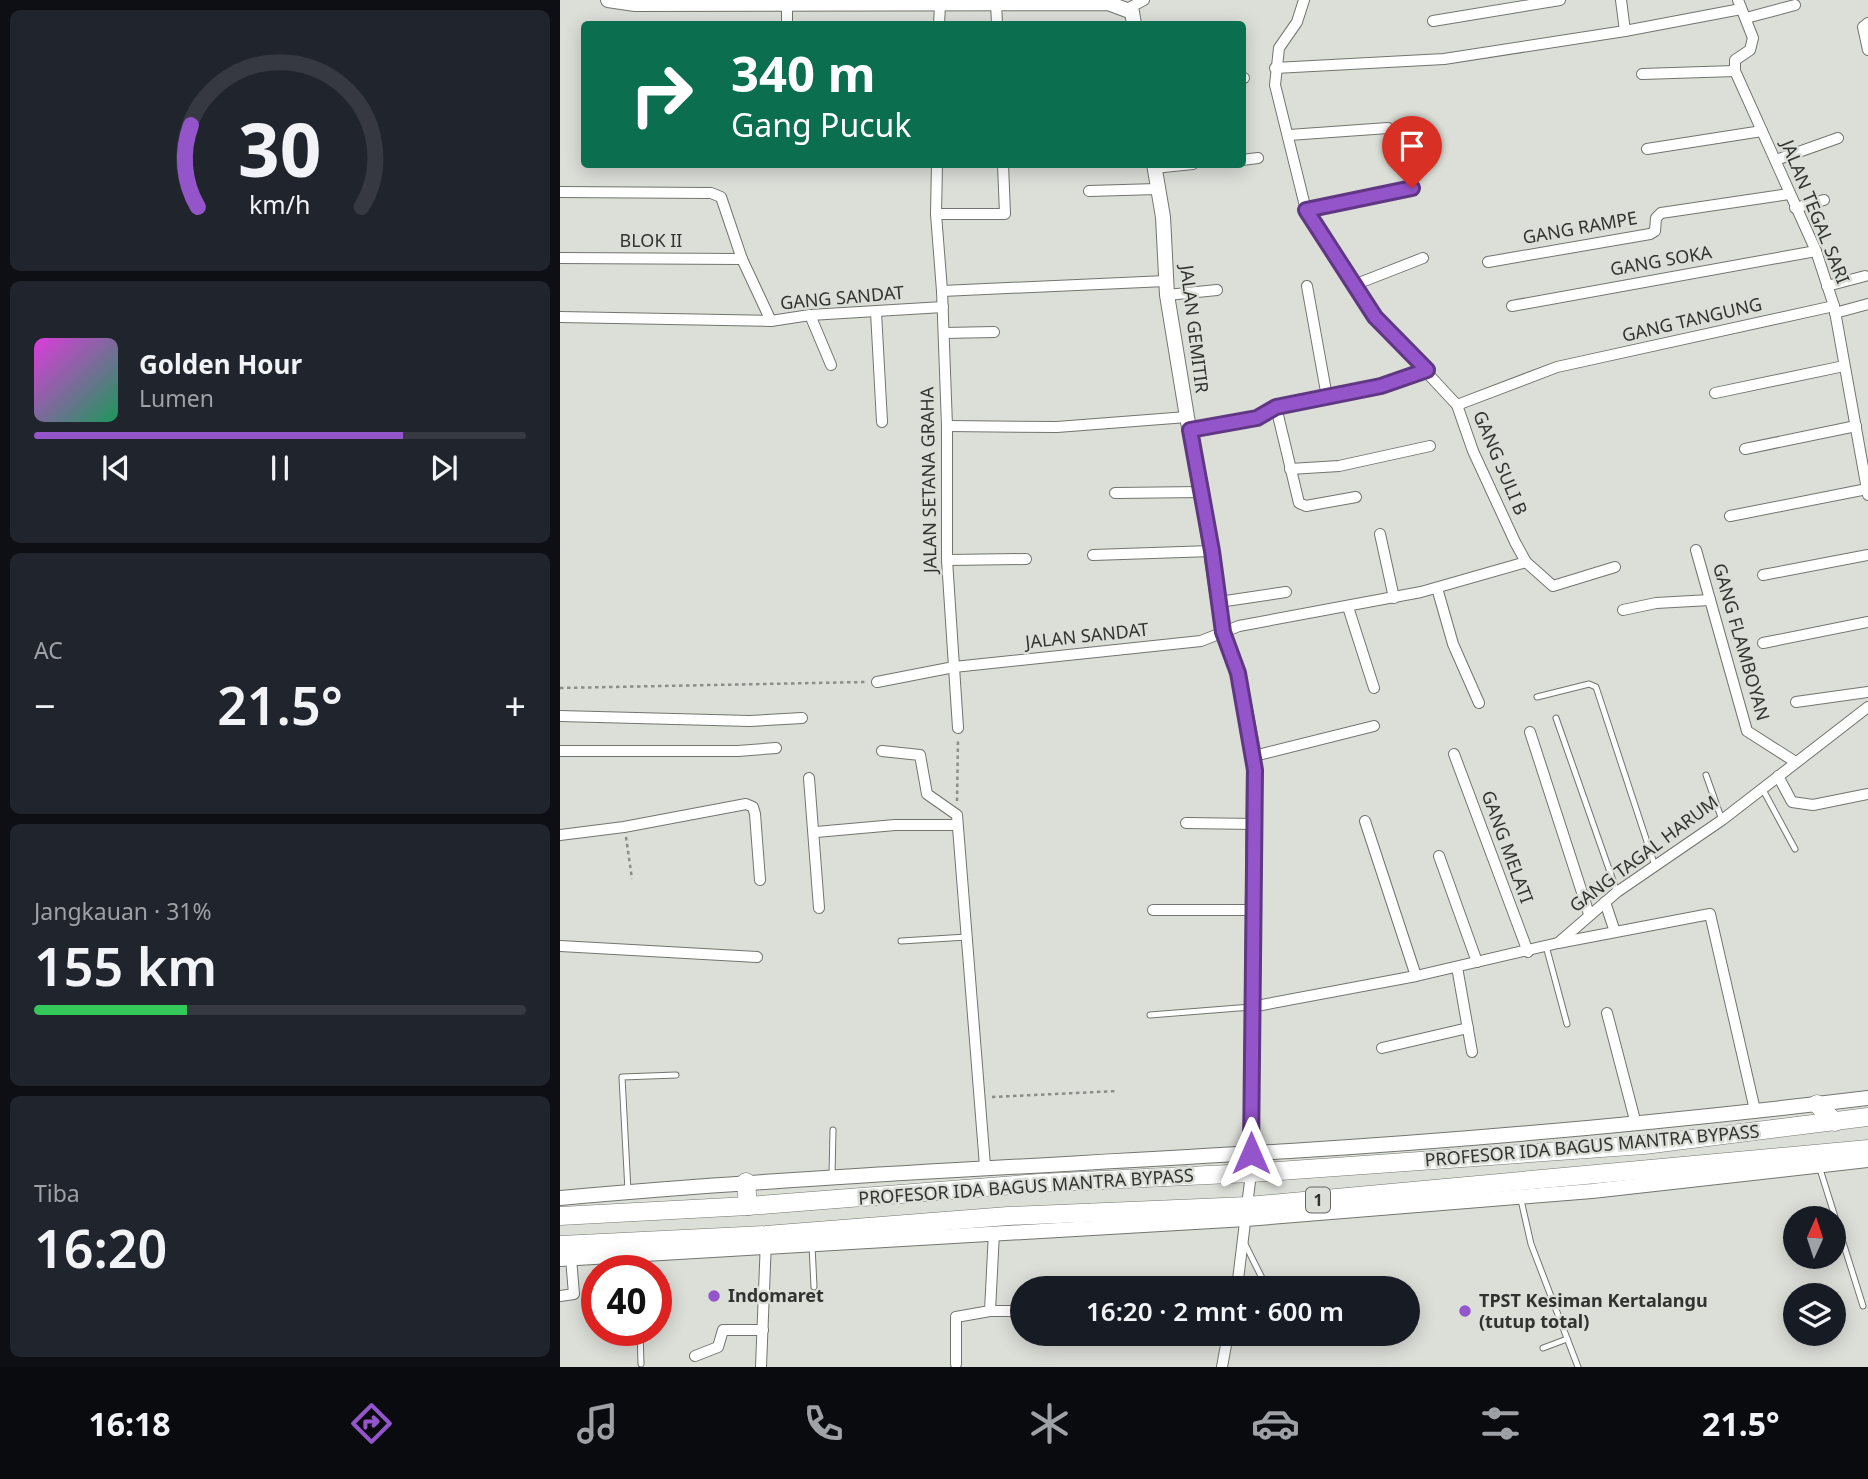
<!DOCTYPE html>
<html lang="id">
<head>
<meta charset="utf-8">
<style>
	body { margin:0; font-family:"Noto Sans",sans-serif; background:#20242c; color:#f1f3f6; height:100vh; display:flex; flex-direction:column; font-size:26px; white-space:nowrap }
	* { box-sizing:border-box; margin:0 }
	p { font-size:23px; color:#9ea1a6 }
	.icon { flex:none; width:38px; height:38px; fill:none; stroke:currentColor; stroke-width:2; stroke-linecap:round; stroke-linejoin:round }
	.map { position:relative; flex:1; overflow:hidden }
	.side { display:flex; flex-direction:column; gap:10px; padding:10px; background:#0d0f14; width:560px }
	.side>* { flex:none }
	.banner { position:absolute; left:21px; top:21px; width:665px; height:147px; border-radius:7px; box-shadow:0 4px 18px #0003; background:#0b6e4f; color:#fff; overflow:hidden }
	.needle { width:46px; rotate:3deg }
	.tools { position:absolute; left:1223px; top:1206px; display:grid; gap:14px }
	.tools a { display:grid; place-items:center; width:63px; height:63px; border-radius:50%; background:#171b24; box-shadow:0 4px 18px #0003; font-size:35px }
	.speed { position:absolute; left:21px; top:1255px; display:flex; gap:14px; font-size:35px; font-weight:700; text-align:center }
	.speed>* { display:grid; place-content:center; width:91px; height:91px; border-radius:50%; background:#171b24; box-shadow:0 4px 18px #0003; line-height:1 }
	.speed .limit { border:10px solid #d22; background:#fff; color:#111 }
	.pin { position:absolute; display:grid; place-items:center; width:60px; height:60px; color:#fff; margin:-72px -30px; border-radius:50% 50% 50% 0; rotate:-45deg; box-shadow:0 0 7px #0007 }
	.pin .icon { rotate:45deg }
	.me { position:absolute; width:77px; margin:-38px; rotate:0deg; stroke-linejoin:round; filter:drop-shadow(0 0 5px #0008) }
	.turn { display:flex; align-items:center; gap:24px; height:147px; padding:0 35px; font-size:32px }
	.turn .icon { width:91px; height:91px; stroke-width:2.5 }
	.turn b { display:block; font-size:49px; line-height:60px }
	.big { font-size:52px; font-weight:600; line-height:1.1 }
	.side .widget { flex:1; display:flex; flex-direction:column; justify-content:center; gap:10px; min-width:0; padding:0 24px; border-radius:10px; background:#20242c }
	.side .dial { align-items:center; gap:0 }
	.dial svg { height:182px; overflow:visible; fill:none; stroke:#363941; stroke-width:7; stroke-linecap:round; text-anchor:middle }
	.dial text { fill:#f1f3f6; stroke:none }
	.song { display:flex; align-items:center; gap:21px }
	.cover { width:84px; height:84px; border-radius:10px; background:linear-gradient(135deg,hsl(300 70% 55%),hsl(150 70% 35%)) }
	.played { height:7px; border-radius:4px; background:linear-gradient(90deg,#9454ca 75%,#363941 75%) }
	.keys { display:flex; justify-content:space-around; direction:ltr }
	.heat { display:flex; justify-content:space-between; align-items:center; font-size:38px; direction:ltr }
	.charge { height:10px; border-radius:5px; background:linear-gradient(90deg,#34c759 31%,#363941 0) }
	.trip { position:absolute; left:450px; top:1276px; width:410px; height:70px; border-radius:35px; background:#171b24; box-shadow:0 4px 18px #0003; font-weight:600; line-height:70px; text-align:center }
	.menu { display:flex; height:112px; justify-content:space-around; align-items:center; background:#090b0e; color:#9ea1a6 }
	.menu .icon { width:49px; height:49px }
	.menu .selected { color:#9454ca }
	.menu b { font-size:32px; color:#f1f3f6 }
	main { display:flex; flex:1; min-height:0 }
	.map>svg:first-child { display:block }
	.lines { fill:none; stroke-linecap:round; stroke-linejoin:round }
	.service-casing { stroke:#72756f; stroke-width:7 }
	.minor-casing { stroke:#72756f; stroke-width:12 }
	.tertiary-casing { stroke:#72756f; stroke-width:16 }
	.trunk-casing { stroke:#72756f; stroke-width:19 }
	.path { stroke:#8b8d88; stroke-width:2.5; stroke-dasharray:3.5 3.5; stroke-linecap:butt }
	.service { stroke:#fff; stroke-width:5 }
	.minor { stroke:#fff; stroke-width:10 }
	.tertiary { stroke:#fff; stroke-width:14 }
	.trunk { stroke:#fff; stroke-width:18 }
	.route-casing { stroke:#603783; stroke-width:18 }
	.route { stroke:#9454ca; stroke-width:12 }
	.poi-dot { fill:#9454ca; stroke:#dcdfd8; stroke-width:2.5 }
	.labels { text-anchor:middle; stroke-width:5; stroke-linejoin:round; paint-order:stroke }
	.shield { fill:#dcdfd8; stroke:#646762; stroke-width:2 }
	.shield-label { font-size:16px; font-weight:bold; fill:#313330 }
	.street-label { font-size:18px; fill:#313330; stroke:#dcdfd8 }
	.poi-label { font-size:18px; font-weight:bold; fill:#313330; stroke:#dcdfd8; text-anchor:start }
</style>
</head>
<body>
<main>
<section class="side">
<div class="widget dial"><svg viewBox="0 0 100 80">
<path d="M14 69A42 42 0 1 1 86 69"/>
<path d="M14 69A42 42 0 0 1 11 33" stroke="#9454ca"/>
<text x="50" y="56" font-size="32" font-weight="700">30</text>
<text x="50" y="72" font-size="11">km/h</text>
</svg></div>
<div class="widget">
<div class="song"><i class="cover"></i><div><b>Golden Hour</b><p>Lumen</p></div></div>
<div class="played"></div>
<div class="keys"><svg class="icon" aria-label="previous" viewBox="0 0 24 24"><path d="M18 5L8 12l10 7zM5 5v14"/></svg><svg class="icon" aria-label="pause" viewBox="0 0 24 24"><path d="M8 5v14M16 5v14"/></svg><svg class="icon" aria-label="next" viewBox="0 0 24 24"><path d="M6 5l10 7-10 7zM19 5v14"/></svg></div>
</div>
<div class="widget"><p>AC</p>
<div class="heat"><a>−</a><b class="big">21.5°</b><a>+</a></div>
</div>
<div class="widget"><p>Jangkauan · 31%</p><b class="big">155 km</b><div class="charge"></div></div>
<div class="widget"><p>Tiba</p><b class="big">16:20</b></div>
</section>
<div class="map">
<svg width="1308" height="1367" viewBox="0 0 1308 1367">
	<rect width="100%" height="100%" fill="#dcdfd8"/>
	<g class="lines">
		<defs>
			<g id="service">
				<path d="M977 697 1029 684 1036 687 1095 866"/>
				<path d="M996 718 1057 892"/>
				<path d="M1146 775 1162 820"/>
				<path d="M1202 788 1235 849"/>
				<path d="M341 941 407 937"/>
				<path d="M986 946 1007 1024"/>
				<path d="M590 1015 691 1007"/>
				<path d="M1259 1166 1303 1306"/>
				<path d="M272 1176 273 1130"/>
				<path d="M68 1191 62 1077 116 1075"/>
				<path d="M961 1200 971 1244 1018 1367"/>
				<path d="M684 1242 707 1288"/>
				<path d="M252 1245 254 1287"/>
				<path d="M76 1256 77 1270"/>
				<path d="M80 1330 81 1364"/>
				<path d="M983 1348 1007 1339"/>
			</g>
			<g id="minor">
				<path d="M744 0 737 22 719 48 715 85 746 210 815 317 897 405 913 451 955 542 966 562 993 586 1055 567"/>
				<path d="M1061 0 1065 31"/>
				<path d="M1178 0 1193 38 1190 50 1175 60V71L1256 251 1274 306 1308 495"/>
				<path d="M436 3 437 24"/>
				<path d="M227 6V24"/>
				<path d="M567 9 584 0"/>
				<path d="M1186 18 1235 5"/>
				<path d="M873 21 1000 0"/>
				<path d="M1308 23 1303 27 1308 50"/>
				<path d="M379 24 380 5"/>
				<path d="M715 68 884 59 1065 31 1181 9"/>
				<path d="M1082 74 1175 71"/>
				<path d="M682 78H684"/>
				<path d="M729 135 828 128"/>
				<path d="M1087 149 1202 131"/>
				<path d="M682 160 698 158"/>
				<path d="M1216 160 1278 138"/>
				<path d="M377 164 376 214 382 291 387 426V560L398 728"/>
				<path d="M594 168 633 164"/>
				<path d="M529 191 597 189"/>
				<path d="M0 192 151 193 161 197 182 259 211 321 250 315 383 307"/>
				<path d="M1235 208 1264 200"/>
				<path d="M746 210 852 188"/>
				<path d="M376 214H445L443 164"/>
				<path d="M0 258 182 259"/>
				<path d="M928 262 1090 234 1095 231 1096 218 1101 213 1229 194"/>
				<path d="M794 285 863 258"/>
				<path d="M747 286 767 397"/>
				<path d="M1267 286 1305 276"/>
				<path d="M382 291 606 281"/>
				<path d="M607 295 657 290"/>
				<path d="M952 306 1256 251"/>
				<path d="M316 312 322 422"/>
				<path d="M1275 313 1308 304"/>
				<path d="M250 315 271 365"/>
				<path d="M0 317 211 321"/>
				<path d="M384 333 434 332"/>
				<path d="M1155 393 1284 366"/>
				<path d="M897 405 997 367 1274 306"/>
				<path d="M716 407 739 503 746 506 796 497"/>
				<path d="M387 426 497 427 627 417"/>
				<path d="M630 431 697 418 716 407 821 386 867 371"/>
				<path d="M1185 449 1296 426"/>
				<path d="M730 469 779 466 870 446"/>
				<path d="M555 493 642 492"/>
				<path d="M1170 516 1307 489"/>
				<path d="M820 534 834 598"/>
				<path d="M1136 550 1187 731 1234 761"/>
				<path d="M533 555 652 551"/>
				<path d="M387 560 466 559"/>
				<path d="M1203 575 1308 555"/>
				<path d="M877 588 893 644 919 703"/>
				<path d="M659 602 726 592"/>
				<path d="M788 607 814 688"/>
				<path d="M1063 610 1096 603 1150 600"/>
				<path d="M1203 643 1308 622"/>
				<path d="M317 682 394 667 641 641 679 626 861 592 966 562"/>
				<path d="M1236 702 1308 692"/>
				<path d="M0 716 190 721 242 718"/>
				<path d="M970 732 1029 914"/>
				<path d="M0 751H178L216 748"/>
				<path d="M322 751 360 755 367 794 397 815 425 1166"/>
				<path d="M894 754 968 952"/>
				<path d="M694 756 814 726"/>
				<path d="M1218 776 1232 802 1253 805 1308 794"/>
				<path d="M249 778 259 908"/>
				<path d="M805 821 856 976"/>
				<path d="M626 823 695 824"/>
				<path d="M256 832 335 825H397"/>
				<path d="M0 835 64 827 186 804 193 807 195 814 200 880"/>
				<path d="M879 856 917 962"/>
				<path d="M1045 902 1055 932"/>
				<path d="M593 910H693"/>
				<path d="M998 943 1150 914 1195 1110"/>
				<path d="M0 946 197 957"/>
				<path d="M897 967 912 1052"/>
				<path d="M691 1007 856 976 998 943 1057 892 1162 820 1308 707"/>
				<path d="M1047 1013 1076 1124"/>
				<path d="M822 1048 908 1028"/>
				<path d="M677 1288 691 1173"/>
				<path d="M0 1296 14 1294 11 1258"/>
				<path d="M430 1311H462"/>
				<path d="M135 1356 158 1347 163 1330H203"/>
				<path d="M396 1364V1317L430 1311 434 1232"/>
				<path d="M201 1367 206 1240"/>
				<path d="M662 1367 668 1334"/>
			</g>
			<g id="tertiary">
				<path d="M48 0 75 4 548 3 572 12 574 24"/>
				<path d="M594 164 603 217 607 295 627 417 642 492 663 632 678 673 694 756 691 1161"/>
				<path d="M0 1198C243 1176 487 1166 730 1151 923 1139 1116 1121 1308 1098"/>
				<path d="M0 1259 686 1219 1032 1191 1308 1160"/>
			</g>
			<g id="trunk">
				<path d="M1257 1104 1275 1122"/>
				<path d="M186 1182 188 1206"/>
				<path d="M0 1216 188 1206 479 1183 691 1173 1084 1145 1308 1117"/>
				<path d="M0 1245 206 1235 448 1216 688 1206 1308 1149"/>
			</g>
		</defs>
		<use href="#service" class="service-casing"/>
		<use href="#minor" class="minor-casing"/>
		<use href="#tertiary" class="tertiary-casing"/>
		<use href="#trunk" class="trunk-casing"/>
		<g class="path">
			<path d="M0 688 305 682"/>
			<path d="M397 801 398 741"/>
			<path d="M66 837 72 879"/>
			<path d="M432 1097 557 1091"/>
		</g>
		<use href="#service" class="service"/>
		<use href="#minor" class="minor"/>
		<use href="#tertiary" class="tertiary"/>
		<use href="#trunk" class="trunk"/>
	</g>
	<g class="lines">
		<defs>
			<path id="route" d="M691 1153 695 770 678 673 663 632 652 551 630 430 697 418 716 407 821 386 867 370 815 317 746 210 852 188"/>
		</defs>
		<use href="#route" class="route-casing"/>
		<use href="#route" class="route"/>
	</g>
	<g class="poi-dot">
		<circle cx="154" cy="1296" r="7"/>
		<circle cx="905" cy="1311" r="7"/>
	</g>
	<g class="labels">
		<rect class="shield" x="746" y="1187.5" width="24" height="25" rx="5"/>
		<g class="shield-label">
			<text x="758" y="1206">1</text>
		</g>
		<g class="street-label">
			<text transform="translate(1255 212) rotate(68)" y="6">JALAN TEGAL SARI</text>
			<text transform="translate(1020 228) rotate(-10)" y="6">GANG RAMPE</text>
			<text x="91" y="247">BLOK II</text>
			<text transform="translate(1101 261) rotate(-10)" y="6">GANG SOKA</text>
			<text transform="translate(282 298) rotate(-5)" y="6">GANG SANDAT</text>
			<text transform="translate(1132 320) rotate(-13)" y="6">GANG TANGUNG</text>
			<text transform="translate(634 329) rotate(83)" y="6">JALAN GEMITIR</text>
			<text transform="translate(940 463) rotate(67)" y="6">GANG SULI B</text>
			<text transform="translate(369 480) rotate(-91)" y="6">JALAN SETANA GRAHA</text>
			<text transform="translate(527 636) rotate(-6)" y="6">JALAN SANDAT</text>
			<text transform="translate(1181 642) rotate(74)" y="6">GANG FLAMBOYAN</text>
			<text transform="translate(947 847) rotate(70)" y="6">GANG MELATI</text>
			<text transform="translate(1084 854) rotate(-37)" y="6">GANG TAGAL HARUM</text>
			<text transform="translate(1032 1146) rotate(-5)" y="6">PROFESOR IDA BAGUS MANTRA BYPASS</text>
			<text transform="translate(466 1187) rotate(-4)" y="6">PROFESOR IDA BAGUS MANTRA BYPASS</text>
		</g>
		<g class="poi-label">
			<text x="168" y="1302">Indomaret</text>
			<text x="919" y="1307">TPST Kesiman Kertalangu<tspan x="919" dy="21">(tutup total)</tspan></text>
		</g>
	</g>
</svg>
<div class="tools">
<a><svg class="needle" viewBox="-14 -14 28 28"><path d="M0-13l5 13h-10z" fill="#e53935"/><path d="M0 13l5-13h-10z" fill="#9ea1a6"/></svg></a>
<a><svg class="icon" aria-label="layers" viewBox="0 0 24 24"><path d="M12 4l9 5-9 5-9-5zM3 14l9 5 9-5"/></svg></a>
</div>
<div class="speed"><div class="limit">40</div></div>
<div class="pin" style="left:852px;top:188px;background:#d93025"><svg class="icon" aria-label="arrive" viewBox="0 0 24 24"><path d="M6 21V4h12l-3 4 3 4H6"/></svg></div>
<svg class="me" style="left:691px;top:1153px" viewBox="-20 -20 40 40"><path d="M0-17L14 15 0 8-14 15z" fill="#9454ca" stroke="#fff" stroke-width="4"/></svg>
<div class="trip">16:20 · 2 mnt · 600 m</div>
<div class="banner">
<div class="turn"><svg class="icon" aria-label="right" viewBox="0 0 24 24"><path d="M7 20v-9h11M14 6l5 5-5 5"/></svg><div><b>340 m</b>Gang Pucuk</div></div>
</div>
</div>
</main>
<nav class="menu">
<b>16:18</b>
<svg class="icon selected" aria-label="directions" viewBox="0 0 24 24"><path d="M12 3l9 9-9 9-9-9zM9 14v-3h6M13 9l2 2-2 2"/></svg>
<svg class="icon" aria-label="music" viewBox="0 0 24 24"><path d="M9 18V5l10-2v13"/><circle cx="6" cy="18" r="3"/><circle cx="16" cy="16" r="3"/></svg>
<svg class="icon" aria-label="phone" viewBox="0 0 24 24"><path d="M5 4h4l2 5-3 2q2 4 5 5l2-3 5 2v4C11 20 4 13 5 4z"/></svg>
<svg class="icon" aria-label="climate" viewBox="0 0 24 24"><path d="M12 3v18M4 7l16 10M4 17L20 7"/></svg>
<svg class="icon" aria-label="car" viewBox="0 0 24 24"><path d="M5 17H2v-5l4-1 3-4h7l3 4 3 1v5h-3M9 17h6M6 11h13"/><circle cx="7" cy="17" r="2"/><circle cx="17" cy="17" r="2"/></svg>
<svg class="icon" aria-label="filters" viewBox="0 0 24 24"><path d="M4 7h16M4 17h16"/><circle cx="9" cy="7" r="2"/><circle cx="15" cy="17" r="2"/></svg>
<b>21.5°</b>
</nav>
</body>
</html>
